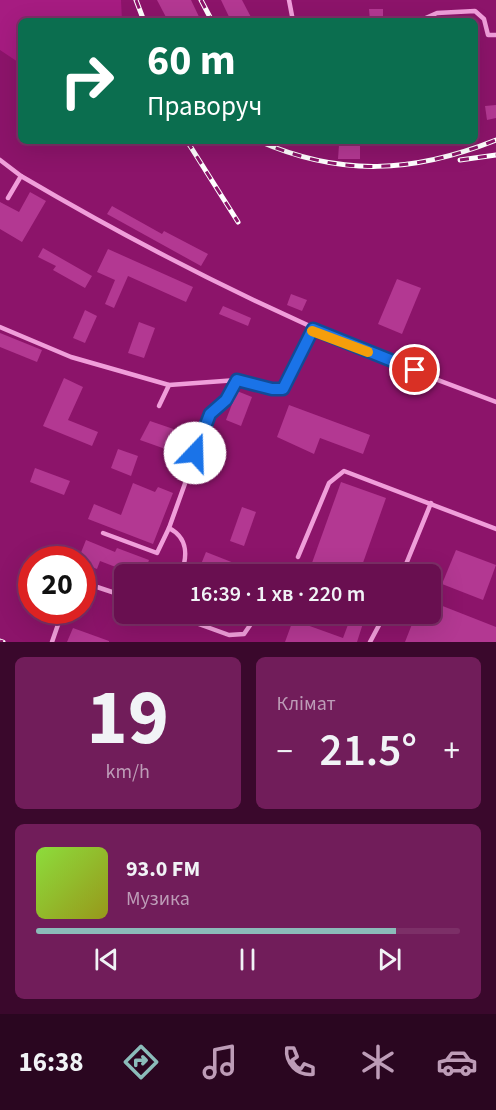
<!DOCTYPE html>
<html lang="uk">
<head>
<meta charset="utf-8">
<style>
	body { margin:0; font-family:"Source Sans 3",sans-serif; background:#711d5a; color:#f1f3f6; height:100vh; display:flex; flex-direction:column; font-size:22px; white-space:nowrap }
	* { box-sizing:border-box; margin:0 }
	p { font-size:20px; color:#bd9cb7 }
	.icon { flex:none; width:33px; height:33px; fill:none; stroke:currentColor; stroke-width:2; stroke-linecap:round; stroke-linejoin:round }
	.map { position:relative; height:642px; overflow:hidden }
	.drawer { display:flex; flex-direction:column; gap:15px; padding:15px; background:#3a082c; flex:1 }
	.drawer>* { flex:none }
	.top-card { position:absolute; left:18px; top:18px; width:460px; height:126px; border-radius:9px; box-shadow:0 6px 24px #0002,0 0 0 2px #7c2f67; background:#0b6e4f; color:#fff; overflow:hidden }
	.speed { position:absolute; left:18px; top:546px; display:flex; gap:12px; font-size:30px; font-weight:700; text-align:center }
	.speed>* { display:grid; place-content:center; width:78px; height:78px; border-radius:50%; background:#690f50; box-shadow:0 6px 24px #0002,0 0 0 2px #7c2f67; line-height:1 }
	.speed .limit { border:9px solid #d22; background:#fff; color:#111 }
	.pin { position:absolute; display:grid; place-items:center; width:51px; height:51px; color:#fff; margin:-26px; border:3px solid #fff; border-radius:50%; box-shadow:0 2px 6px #0007 }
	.me { position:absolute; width:66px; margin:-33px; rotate:21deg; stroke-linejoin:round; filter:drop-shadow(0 0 4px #0008) }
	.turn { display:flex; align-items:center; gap:21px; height:126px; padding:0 30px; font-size:27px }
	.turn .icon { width:78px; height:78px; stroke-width:2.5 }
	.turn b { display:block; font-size:42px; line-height:51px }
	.big { font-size:45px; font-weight:600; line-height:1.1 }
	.drawer .widget { flex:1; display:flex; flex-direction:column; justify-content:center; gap:9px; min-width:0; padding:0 21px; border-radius:9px; background:#711d5a }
	.drawer .dial { align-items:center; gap:0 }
	.dial b { font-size:78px; line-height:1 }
	.song { display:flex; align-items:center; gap:18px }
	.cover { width:72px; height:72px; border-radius:9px; background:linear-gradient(135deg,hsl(90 70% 55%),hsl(60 70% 35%)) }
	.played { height:6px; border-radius:3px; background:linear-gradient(90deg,#8bbbb9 85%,#7c2f67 85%) }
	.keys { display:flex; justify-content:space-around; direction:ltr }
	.heat { display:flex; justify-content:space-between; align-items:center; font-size:33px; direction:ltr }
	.drawer .tiles { flex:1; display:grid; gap:15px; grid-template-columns:1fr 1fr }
	.widget:last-child { grid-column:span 2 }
	.trip { position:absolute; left:114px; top:564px; width:327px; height:60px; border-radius:9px; background:#690f50; box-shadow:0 6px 24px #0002,0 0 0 2px #7c2f67; font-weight:600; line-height:60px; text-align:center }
	.menu { display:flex; height:96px; justify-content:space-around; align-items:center; background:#2a0620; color:#bd9cb7 }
	.menu .icon { width:42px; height:42px }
	.menu .selected { color:#8bbbb9 }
	.menu b { font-size:27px; color:#f1f3f6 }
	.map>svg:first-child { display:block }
	.green { fill:#a61c81 }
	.building { fill:#b33892 }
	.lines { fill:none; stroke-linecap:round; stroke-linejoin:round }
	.lane { stroke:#f09eda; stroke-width:4.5 }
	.rail-casing { stroke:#fff; stroke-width:5 }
	.rail { stroke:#8c146a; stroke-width:3; stroke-dasharray:9; stroke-linecap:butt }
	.route-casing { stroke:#114b97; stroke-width:15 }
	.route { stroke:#1a73e8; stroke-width:10 }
	.slow { stroke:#f59e0b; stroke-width:10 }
</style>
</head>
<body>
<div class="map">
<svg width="496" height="642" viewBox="0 0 496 642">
	<rect width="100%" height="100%" fill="#8c146a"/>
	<path class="green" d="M0 0H121L122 21H21V64L0 50Z"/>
	<g class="building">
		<path d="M157 0H191L201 21H168Z"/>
		<path d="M221 0H242L253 21H231Z"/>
		<path d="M369 9H383V21H370Z"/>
		<path d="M496 105V118L487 120 485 106Z"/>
		<path d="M339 145H360V159H338Z"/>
		<path d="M30 192 46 201 22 242 0 229V202L19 212Z"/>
		<path d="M112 206 162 234 164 231 208 254 201 266 107 214Z"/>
		<path d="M43 248 92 276 85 288 53 270 56 266 38 257Z"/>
		<path d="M108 249 193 287 186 302 128 276 114 308 105 304 115 280 97 272Z"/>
		<path d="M397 279 421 288 402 334 378 324Z"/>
		<path d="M291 294 307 300 302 311 287 305Z"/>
		<path d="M223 306 251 318 248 326 219 314Z"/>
		<path d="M85 310 97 316 85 343 73 338Z"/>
		<path d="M139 322 155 328 144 358 128 353Z"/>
		<path d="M0 333 42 350 37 362 0 347Z"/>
		<path d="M64 378 83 387 68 420 98 432 92 446 43 426Z"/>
		<path d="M237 391 252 397 241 426 226 420Z"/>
		<path d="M289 405 370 435 363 454 320 438 314 454 277 437Z"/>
		<path d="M150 421 197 437 188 457 140 440Z"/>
		<path d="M118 449 138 456 131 476 111 468Z"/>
		<path d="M35 468 70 481 64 495 30 482Z"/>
		<path d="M341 482 386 498 359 574H308Z"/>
		<path d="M133 483 155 492 158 487 173 493 153 544 88 519 94 504 121 515Z"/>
		<path d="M242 507 256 512 244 546 230 541Z"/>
		<path d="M86 540 115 552 117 548 149 560 144 574H134L100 561 97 569 82 563V560H78Z"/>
		<path d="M456 550 496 565 483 600 442 584Z"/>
		<path d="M206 552 234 563 229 574H197Z"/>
		<path d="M440 605 496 627V642H405L416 614H430V608L438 611Z"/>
		<path d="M352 614H366L357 642H285L293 620 343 638Z"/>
		<path d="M73 628 109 641V642H67Z"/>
	</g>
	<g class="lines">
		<g class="lane">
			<path d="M289 0 293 21"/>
			<path d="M419 21 437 13 475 11 484 19 488 35H496"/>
			<path d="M0 160 21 176 8 198"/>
			<path d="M21 176C172 265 331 342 496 402"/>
			<path d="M0 327 71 357 169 385 237 380 272 389H283L313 329"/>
			<path d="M159 406 169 385"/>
			<path d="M103 533 157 553 169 528"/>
			<path d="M298 557 329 483 344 471 496 529"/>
			<path d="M181 574C188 555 188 538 169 528L210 414 226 400 237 380"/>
			<path d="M402 574 431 503"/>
			<path d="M82 582 124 596"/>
			<path d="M171 614 229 635 244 634 255 618 281 621"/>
			<path d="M52 642 63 610"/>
			<path d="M370 642 385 614"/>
		</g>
		<defs>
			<g id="rail">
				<path d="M136 0 144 21"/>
				<path d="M201 0 212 21"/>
				<path d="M187 141 238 222"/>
				<path d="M259 141C341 177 413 173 496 140"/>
				<path d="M460 160 496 155"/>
				<path d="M0 641 3 642"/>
			</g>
		</defs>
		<use href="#rail" class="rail-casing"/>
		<use href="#rail" class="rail"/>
	</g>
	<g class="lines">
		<defs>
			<path id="route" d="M195 453 210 414 226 400 237 380 272 389H283L313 329 415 370"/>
		</defs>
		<use href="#route" class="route-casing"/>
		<use href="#route" class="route"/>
		<path class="slow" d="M312 331 368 352"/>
	</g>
</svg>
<div class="speed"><div class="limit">20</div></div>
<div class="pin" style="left:415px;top:370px;background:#d93025"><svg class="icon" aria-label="arrive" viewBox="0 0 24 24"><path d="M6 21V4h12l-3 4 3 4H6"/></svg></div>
<svg class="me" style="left:195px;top:453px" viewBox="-20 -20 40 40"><circle r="19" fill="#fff"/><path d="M0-13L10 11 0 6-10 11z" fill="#1a73e8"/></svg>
<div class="trip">16:39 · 1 хв · 220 m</div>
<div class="top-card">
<div class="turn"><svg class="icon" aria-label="right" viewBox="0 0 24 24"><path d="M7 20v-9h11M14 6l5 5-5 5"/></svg><div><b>60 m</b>Праворуч</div></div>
</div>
</div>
<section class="drawer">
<div class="tiles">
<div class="widget dial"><b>19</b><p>km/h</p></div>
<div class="widget"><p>Клімат</p>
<div class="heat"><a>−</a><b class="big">21.5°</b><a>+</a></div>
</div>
<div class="widget">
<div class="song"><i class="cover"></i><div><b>93.0 FM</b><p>Музика</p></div></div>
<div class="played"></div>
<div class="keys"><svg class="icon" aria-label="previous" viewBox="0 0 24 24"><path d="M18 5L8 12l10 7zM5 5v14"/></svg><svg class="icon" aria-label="pause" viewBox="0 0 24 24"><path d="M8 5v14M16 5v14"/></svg><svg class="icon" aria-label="next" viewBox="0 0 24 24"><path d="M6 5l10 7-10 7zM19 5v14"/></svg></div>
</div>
</div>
</section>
<nav class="menu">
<b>16:38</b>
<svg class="icon selected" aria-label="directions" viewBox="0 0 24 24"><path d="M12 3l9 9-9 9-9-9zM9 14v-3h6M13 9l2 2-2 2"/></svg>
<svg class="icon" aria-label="music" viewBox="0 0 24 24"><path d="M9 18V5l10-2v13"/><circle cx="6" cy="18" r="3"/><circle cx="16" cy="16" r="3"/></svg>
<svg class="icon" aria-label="phone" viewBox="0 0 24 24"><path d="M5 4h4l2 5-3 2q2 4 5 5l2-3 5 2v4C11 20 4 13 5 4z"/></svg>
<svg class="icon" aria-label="climate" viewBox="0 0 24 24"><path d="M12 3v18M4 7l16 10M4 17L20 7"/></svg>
<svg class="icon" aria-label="car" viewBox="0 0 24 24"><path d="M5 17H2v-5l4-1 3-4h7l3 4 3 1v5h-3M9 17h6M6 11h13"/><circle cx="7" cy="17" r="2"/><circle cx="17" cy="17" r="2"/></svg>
</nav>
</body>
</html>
